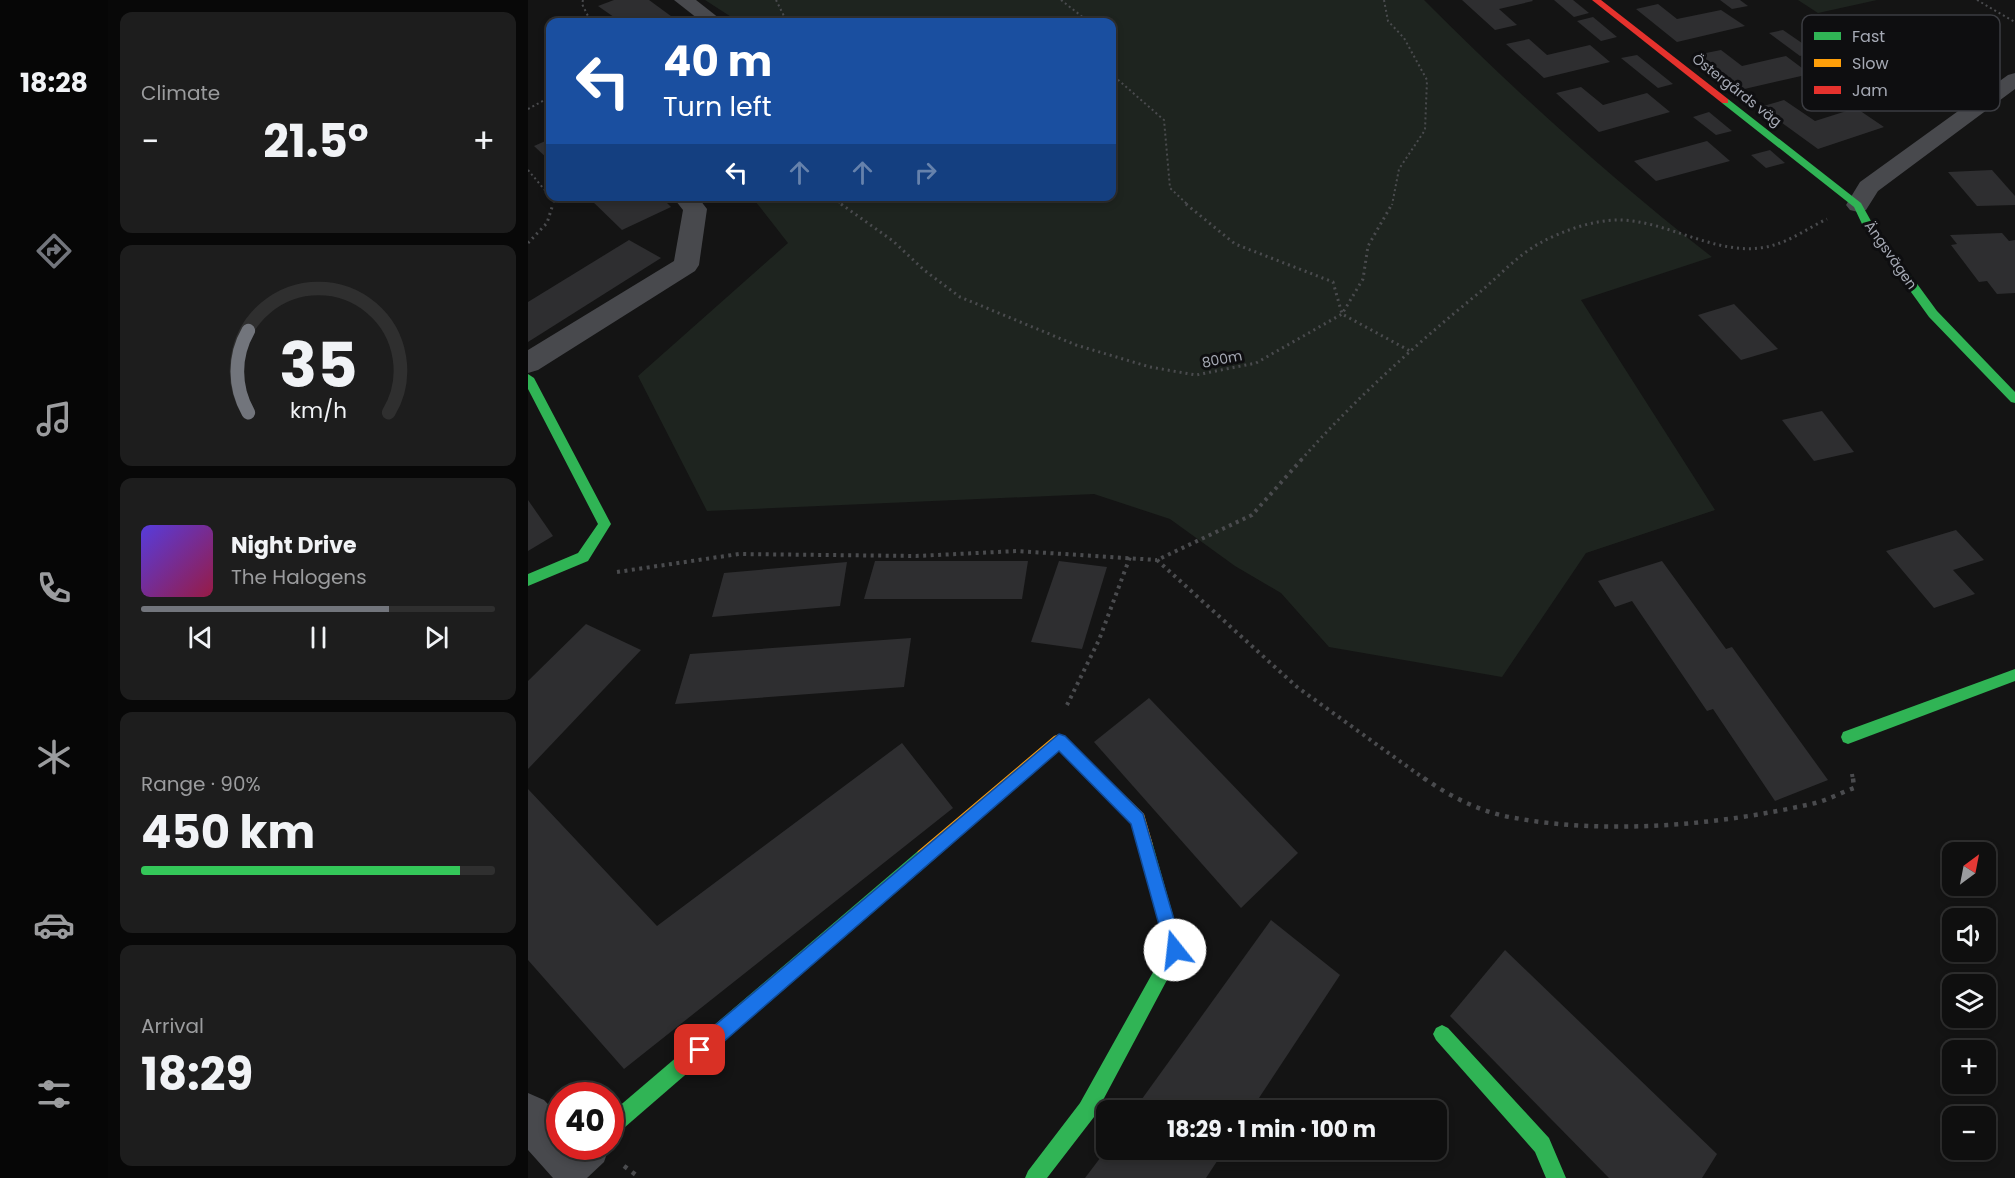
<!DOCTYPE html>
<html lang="en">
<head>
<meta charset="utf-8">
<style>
	body { margin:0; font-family:Poppins,sans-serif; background:#1d1d1d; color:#f1f3f6; height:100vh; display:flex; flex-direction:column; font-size:22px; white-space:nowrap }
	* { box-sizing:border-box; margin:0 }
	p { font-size:20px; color:#9b9c9e }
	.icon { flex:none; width:33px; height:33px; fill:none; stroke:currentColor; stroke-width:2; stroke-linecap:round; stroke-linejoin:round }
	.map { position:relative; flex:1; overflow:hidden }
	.sheet { display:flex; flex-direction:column; gap:12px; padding:12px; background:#080808; width:420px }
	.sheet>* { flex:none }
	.hud { position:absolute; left:18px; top:18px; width:570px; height:183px; border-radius:12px; box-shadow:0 3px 9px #0003,0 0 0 2px #2f2f2f; background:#1a4fa0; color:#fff; overflow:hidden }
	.needle { width:39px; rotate:32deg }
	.controls { position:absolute; left:1414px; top:842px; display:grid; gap:12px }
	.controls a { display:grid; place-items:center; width:54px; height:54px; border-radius:12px; background:#0f0f0f; box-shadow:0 3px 9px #0003,0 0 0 2px #2f2f2f; font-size:30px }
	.speed { position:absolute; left:18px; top:1082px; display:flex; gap:12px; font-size:30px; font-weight:700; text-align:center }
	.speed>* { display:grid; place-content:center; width:78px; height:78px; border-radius:50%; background:#0f0f0f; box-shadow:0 3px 9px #0003,0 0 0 2px #2f2f2f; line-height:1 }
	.speed .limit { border:9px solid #d22; background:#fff; color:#111 }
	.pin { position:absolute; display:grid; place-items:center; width:51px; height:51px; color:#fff; margin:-26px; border-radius:12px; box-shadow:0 3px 9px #0006 }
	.me { position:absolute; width:66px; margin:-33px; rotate:344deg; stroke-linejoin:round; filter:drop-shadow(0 0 4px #0008) }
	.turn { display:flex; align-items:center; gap:21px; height:126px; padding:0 18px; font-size:27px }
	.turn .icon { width:78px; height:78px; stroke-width:2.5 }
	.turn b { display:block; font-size:42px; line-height:51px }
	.lanes { display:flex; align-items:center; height:57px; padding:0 18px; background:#0003; justify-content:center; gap:30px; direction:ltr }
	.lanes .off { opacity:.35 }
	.big { font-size:45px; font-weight:700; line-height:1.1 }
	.sheet .widget { flex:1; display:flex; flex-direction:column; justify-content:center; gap:9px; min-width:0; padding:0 21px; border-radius:12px; background:#1d1d1d }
	.sheet .dial { align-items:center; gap:0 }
	.dial svg { height:156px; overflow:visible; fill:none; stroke:#2f2f2f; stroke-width:7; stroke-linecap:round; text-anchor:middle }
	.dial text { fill:#f1f3f6; stroke:none }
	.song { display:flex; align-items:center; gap:18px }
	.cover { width:72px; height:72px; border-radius:9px; background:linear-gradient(135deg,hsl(250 70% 55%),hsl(340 70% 35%)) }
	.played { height:6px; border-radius:3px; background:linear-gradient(90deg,#72757c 70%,#2f2f2f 70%) }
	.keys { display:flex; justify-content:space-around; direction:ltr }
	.heat { display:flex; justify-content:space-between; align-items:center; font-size:33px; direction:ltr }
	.charge { height:9px; border-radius:4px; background:linear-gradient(90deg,#34c759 90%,#2f2f2f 0) }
	.trip { position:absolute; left:568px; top:1100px; width:351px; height:60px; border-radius:12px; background:#0f0f0f; box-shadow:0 3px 9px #0003,0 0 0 2px #2f2f2f; font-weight:700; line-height:60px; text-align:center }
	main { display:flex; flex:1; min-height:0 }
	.menu { display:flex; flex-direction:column; width:108px; justify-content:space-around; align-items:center; background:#060606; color:#9b9c9e }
	.menu .icon { width:42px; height:42px }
	.menu .on { color:#72757c }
	.menu b { font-size:27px; color:#f1f3f6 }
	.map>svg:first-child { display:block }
	.green { fill:#1e241f }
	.building { fill:#2e2e30 }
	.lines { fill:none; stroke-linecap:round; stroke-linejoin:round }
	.path-far3 { stroke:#4a4b4e; stroke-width:2; stroke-dasharray:2 3; stroke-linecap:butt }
	.path-far2 { stroke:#4a4b4e; stroke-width:3; stroke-dasharray:2 4; stroke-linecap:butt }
	.path-far1 { stroke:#4a4b4e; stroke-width:4; stroke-dasharray:3 4.5; stroke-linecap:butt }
	.path { stroke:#4a4b4e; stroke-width:4.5; stroke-dasharray:4 6; stroke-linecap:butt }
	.street { fill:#48494d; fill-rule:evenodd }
	.fast { fill:#30b455; fill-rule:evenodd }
	.slow { fill:#ff9f0a; fill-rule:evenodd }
	.jam { fill:#e5322d; fill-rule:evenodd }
	.route { fill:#1a73e8; stroke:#114b97; stroke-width:1.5 }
	.labels { text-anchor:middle; stroke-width:6; stroke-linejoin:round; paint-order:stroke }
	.far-street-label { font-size:14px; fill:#a5a9b4; stroke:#0e0e10 }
	.key { fill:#0e0e10; stroke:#3b3c41; stroke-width:1.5 }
	.key-label { font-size:16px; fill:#a5a9b4 }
</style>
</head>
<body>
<main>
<nav class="menu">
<b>18:28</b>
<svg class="icon on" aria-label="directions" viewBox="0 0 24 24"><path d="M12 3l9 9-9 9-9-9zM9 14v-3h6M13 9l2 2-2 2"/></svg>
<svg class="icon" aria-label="music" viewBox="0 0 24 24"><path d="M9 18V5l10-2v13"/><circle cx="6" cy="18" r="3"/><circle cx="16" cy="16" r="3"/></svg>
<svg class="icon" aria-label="phone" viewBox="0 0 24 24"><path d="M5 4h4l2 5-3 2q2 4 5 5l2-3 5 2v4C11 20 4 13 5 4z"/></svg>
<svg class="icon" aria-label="climate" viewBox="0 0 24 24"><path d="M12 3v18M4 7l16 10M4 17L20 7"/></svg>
<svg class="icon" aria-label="car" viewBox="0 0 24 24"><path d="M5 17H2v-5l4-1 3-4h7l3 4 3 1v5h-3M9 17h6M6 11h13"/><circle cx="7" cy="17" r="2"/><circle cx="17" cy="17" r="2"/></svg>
<svg class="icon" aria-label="filters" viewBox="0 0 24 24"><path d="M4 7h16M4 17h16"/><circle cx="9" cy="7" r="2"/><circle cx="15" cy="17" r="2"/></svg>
</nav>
<section class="sheet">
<div class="widget"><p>Climate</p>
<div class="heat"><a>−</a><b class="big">21.5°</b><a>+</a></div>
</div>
<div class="widget dial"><svg viewBox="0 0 100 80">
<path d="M14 69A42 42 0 1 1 86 69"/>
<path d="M14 69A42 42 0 0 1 14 27" stroke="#72757c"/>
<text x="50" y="56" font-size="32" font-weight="700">35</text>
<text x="50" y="72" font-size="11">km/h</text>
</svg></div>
<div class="widget">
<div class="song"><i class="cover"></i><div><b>Night Drive</b><p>The Halogens</p></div></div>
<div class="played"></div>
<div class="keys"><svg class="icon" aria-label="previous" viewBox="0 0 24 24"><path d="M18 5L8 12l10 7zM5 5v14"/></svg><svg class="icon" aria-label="pause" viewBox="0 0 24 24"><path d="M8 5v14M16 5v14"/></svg><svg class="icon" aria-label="next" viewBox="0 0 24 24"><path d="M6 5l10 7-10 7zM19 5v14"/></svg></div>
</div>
<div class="widget"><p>Range · 90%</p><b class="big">450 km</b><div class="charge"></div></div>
<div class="widget"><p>Arrival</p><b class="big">18:29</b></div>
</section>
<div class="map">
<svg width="1487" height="1178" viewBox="0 0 1487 1178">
	<rect width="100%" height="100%" fill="#141414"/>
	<g class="green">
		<path d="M177 0H896C987 91 1082 178 1184 257L1053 300 1187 510 1058 553 974 677 801 647 753 593 707 566 642 519 566 494 179 511 110 376 260 243 224 197 584 196V22H211Z"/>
		<path d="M1270 0H1349L1290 13Z"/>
	</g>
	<g class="building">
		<path d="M86 0H121L151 22H93L70 6Z"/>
		<path d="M934 0H1004L1005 1 971 9 989 25 967 30Z"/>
		<path d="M1026 0H1045L1061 13 1046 17Z"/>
		<path d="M1192 0H1212L1220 6 1204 9Z"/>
		<path d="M1130 4 1149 19 1193 10 1217 26 1149 42 1108 9Z"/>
		<path d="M1065 17 1089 37 1073 41 1049 21Z"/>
		<path d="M1255 30 1287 52 1272 56 1241 33Z"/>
		<path d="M1001 39 1019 55 1062 45 1082 62 1016 78 978 44Z"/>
		<path d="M1193 50 1214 66 1258 56 1282 74 1212 90 1168 55Z"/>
		<path d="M1109 55 1145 84 1130 88 1093 58Z"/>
		<path d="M1053 87 1075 105 1119 93 1142 112 1071 132 1028 93Z"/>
		<path d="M1256 100 1287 121 1328 108 1356 127 1290 149 1232 107Z"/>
		<path d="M1181 112 1204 131 1188 135 1165 117Z"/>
		<path d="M22 139V161L6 146Z"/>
		<path d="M1179 141 1202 161 1128 181 1106 161Z"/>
		<path d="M1242 150 1257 163 1238 168 1223 155Z"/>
		<path d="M1464 170 1487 196V205L1449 206 1420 172Z"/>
		<path d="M59 196H132L143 207 94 230Z"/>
		<path d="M1474 233 1481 241 1487 240V293L1469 294 1459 281 1451 282 1423 245 1429 244 1422 235Z"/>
		<path d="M101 240 133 258 0 342V302Z"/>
		<path d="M1206 304 1250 349 1213 360 1170 315Z"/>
		<path d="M1294 411 1326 452 1286 461 1254 420Z"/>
		<path d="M0 500 25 536 0 551Z"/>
		<path d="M1428 530 1456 560 1425 570 1447 594 1406 608 1358 551Z"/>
		<path d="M347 561H500L494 599H336Z"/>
		<path d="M531 561 579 567 554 649 503 642Z"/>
		<path d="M1134 561 1198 649 1204 647 1300 780 1247 801 1185 709 1179 711 1104 601 1087 607 1070 581Z"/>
		<path d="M319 562 312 606 184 617 196 573Z"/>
		<path d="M58 624 113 650 0 769V681Z"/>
		<path d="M383 638 376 687 147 704 162 654Z"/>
		<path d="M621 698 770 853 713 908 566 742Z"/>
		<path d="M374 743 425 808 96 1069 0 960V789L129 926Z"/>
		<path d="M743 920 812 975 723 1110H606Z"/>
		<path d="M977 950 1189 1154 1174 1178H1081L922 1016Z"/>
		<path d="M579 1149H697L678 1178H557Z"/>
	</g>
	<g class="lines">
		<g class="path-far3">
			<path d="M55 0 54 4 63 22"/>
			<path d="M248 0 259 22"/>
			<path d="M533 0 561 22"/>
			<path d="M856 0 860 21 876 38 899 80 897 130 871 169 864 205"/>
			<path d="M1449 0 1487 22"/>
			<path d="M584 61 588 78 636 120 642 188 660 205"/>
			<path d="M0 109 22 97"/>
			<path d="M0 170 26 201 25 205"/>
			<path d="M302 196 315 205"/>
		</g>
		<g class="path-far2">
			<path d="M313 204 365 241 396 270 432 297 548 345 622 367 668 375 728 363 814 314 835 279 840 246 864 204"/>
			<path d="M658 204 707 244 805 282 814 314 882 351"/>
			<path d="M0 243 19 223 25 204"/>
			<path d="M773 460C827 399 888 344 952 292 971 276 990 255 1012 243 1034 231 1065 220 1090 220 1142 220 1194 261 1246 245 1264 240 1282 227 1299 219"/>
		</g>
		<g class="path-far1">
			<path d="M774 459 724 515 629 560 769 687 898 780"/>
			<path d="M89 572 211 554 388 556 489 551 629 560"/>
			<path d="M539 705 571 640 602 557"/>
			<path d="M1324 774 1325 780"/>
		</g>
		<g class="path">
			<path d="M896 778C922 797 955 813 987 818 1080 835 1191 825 1283 804 1298 801 1312 793 1326 788L1325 778"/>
			<path d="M96 1166 112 1178"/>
		</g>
		<g class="street">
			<path d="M146 0H168L196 22H174Z"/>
			<path d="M1487 73V89L1350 191 1338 210 1330 212 1322 210 1318 205 1332 182 1480 75Z"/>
			<path d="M144 196H169L179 209 171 265 167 271 10 370 0 373V350L146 261 155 210Z"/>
			<path d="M0 1093 16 1100 32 1117V1146L82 1145 76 1162 59 1178H25L0 1150Z"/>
		</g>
		<g class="fast">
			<path d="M1194 99H1200L1333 203 1343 221 1409 311 1487 392V403L1483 402 1401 317 1334 224 1326 207 1194 103Z"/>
			<path d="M0 374 6 378 83 524 60 561 0 586V574L50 553 70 524 0 389Z"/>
			<path d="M1487 669V681L1320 744 1315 742 1313 737 1315 732Z"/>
			<path d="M617 837 623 839 625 845 655 950 566 1117 519 1178H497L500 1171 552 1103 638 949 609 845 611 839Z"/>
			<path d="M396 849 402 851 404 857 402 863 89 1134 82 1136V1114L390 851Z"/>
			<path d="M914 1025 920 1028 1021 1138 1038 1178H1018L1007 1152 908 1040 905 1034 908 1028Z"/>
		</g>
		<path class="slow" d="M531 734 536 736 616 814 625 845 623 851 617 853 611 851 603 823 531 751 402 863 396 865 390 863 388 857 390 851 526 736Z"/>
		<path class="jam" d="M1064 0H1073L1200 99V103H1194Z"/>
	</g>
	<path class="route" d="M531 734 537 736 615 814 655 950 653 956 647 959 641 956 638 950 603 824 531 751 179 1056 172 1059 166 1056 163 1050 166 1043Z"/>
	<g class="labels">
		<g class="far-street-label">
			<text transform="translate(1209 90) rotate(38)" y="5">Östergårds väg</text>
			<text transform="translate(1363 255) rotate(55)" y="5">Ängsvägen</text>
			<text transform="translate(694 359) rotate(-11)" y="5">800m</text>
		</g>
	</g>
	<rect x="1274" y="15" width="198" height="96" rx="9" class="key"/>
	<rect x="1286" y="32" width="27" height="8" fill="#30b455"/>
	<rect x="1286" y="59" width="27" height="8" fill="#ff9f0a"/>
	<rect x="1286" y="86" width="27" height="8" fill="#e5322d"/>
	<g class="key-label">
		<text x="1324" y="42">Fast</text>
		<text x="1324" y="69">Slow</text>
		<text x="1324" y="96">Jam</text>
	</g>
</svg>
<div class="controls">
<a><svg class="needle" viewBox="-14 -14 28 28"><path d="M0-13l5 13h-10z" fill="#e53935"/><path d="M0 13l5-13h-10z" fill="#9b9c9e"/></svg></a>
<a><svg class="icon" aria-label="sound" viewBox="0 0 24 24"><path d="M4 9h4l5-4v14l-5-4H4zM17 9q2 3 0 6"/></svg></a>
<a><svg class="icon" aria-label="layers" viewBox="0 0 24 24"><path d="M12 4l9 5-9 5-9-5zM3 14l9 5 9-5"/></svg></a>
<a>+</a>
<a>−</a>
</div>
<div class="speed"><div class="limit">40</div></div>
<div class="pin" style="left:172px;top:1050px;background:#d93025"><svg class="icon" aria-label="arrive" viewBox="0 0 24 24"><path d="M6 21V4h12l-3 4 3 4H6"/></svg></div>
<svg class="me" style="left:647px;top:950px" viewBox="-20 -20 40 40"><circle r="19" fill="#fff"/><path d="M0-13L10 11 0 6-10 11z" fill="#1a73e8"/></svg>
<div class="trip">18:29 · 1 min · 100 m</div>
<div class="hud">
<div class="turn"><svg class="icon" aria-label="left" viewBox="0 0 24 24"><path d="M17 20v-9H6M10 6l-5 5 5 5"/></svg><div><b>40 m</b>Turn left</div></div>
<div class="lanes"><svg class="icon" aria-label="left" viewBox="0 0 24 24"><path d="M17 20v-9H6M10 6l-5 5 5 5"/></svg><svg class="icon off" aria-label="ahead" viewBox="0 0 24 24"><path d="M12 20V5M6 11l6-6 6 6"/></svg><svg class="icon off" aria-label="ahead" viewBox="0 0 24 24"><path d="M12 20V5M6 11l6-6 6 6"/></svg><svg class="icon off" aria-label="right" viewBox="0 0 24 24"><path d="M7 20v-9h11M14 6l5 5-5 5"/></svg></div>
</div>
</div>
</main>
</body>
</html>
